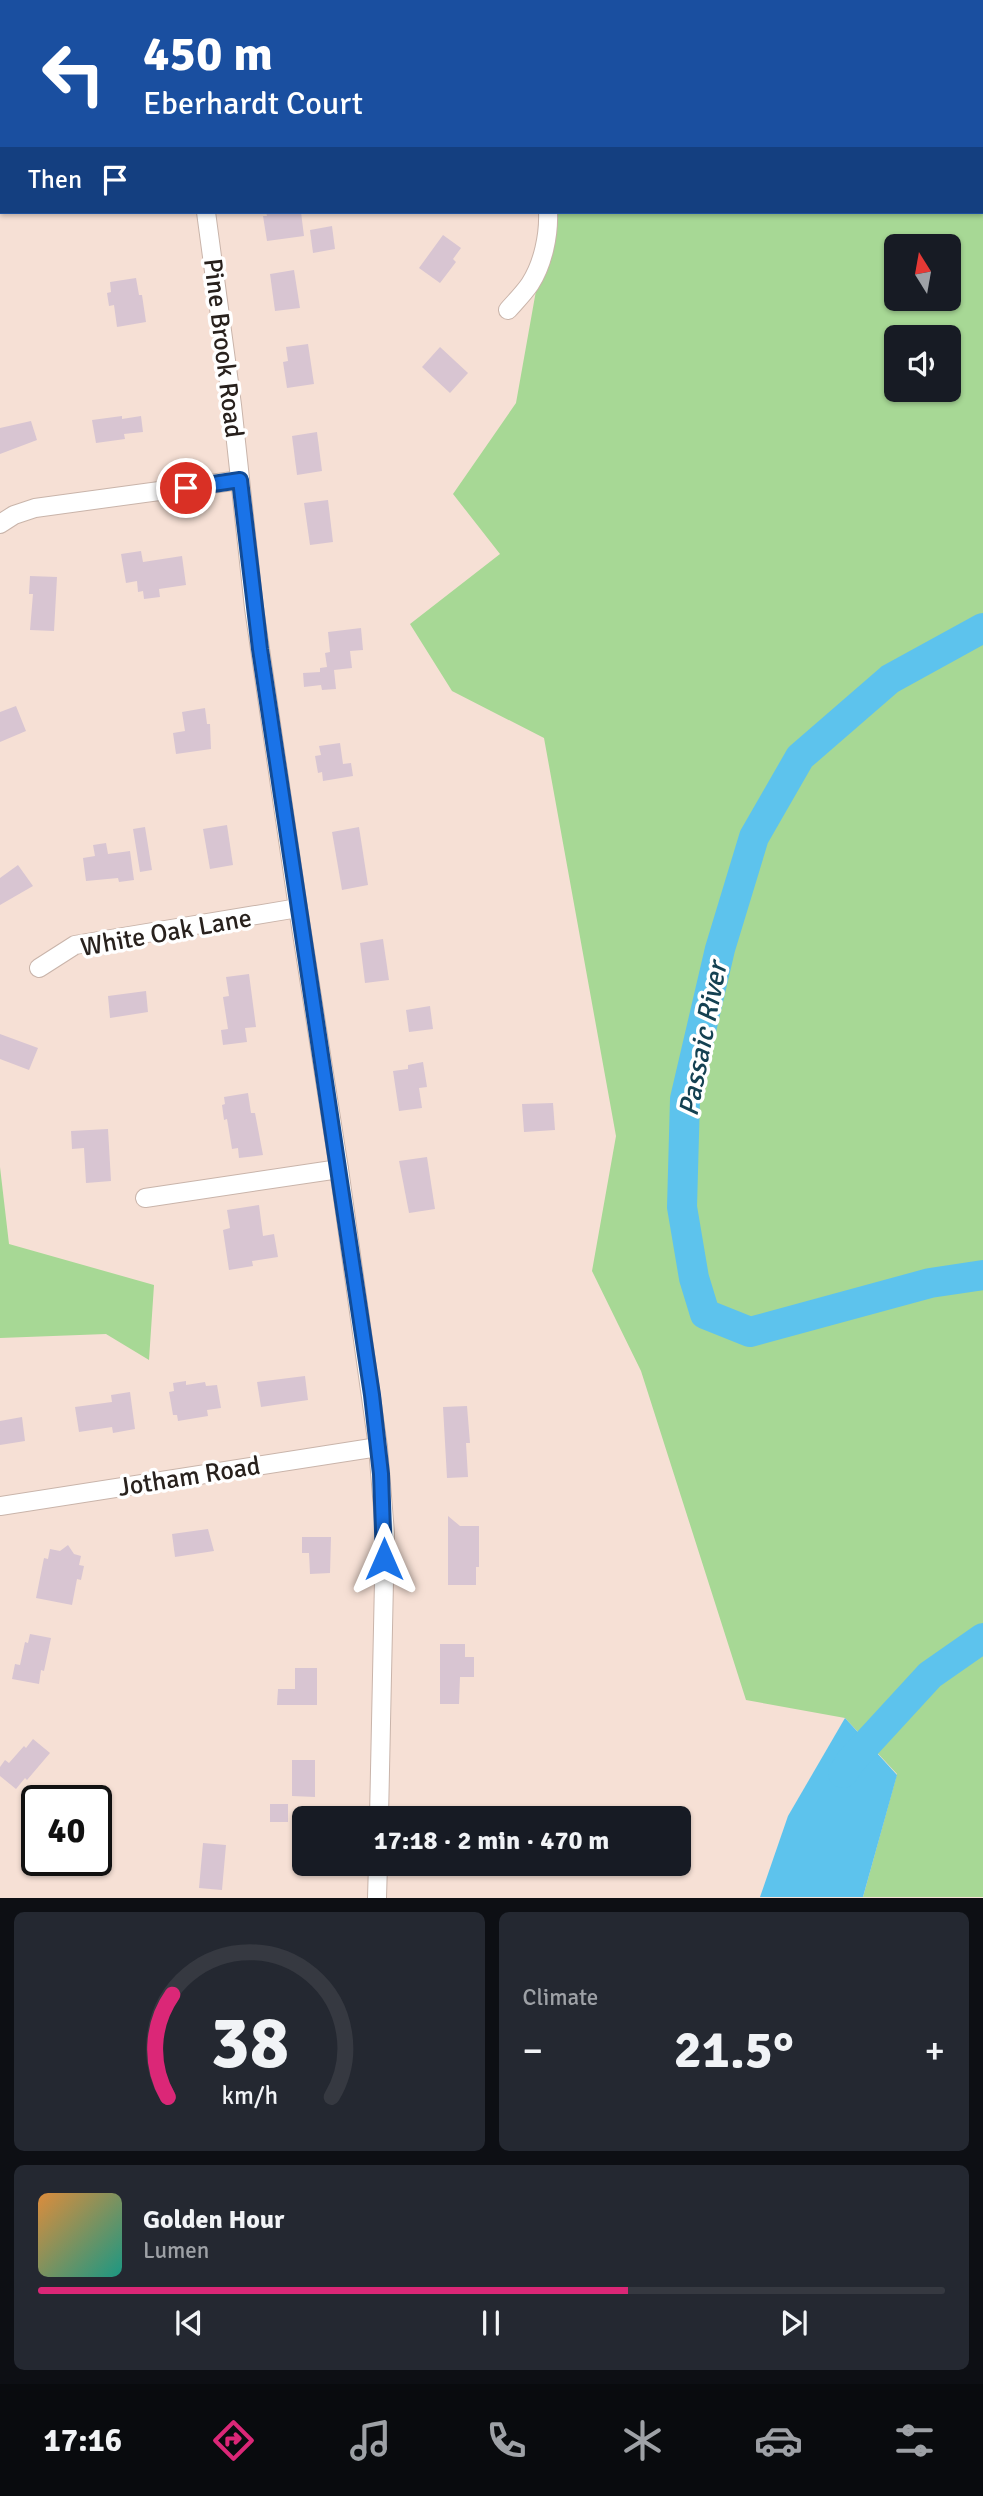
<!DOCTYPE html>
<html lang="en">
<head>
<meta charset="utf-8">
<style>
	body { margin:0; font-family:Signika,sans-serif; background:#242831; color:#f1f3f6; height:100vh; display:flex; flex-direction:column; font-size:26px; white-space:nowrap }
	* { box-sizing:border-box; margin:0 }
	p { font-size:23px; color:#9ea1a6 }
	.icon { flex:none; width:38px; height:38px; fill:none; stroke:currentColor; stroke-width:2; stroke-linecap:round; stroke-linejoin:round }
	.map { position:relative; height:1898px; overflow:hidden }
	.sheet { display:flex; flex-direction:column; gap:14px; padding:14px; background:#0d0f14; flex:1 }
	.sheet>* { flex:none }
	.banner { position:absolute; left:0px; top:0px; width:984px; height:214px; box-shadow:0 2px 5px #0004; background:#1a4fa0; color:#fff; overflow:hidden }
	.needle { width:46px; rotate:349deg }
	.controls { position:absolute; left:884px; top:234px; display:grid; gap:14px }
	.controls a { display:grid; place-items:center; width:77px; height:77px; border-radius:10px; background:#171b24; box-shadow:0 2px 5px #0004; font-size:35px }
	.speed { position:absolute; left:21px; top:1785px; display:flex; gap:14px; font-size:35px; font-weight:700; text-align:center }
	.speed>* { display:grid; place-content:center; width:91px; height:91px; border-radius:50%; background:#171b24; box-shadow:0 2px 5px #0004; line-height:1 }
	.speed .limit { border:4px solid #111; border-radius:10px; background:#fff; color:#111 }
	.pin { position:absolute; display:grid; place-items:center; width:60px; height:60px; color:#fff; margin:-30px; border:4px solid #fff; border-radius:50%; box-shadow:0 2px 7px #0007 }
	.me { position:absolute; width:77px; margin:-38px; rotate:0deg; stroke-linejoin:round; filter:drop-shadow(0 0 5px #0008) }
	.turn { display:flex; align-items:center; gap:24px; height:147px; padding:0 28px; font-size:32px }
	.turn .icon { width:91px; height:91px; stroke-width:2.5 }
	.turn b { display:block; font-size:49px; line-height:60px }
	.then { display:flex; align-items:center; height:66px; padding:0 28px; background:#0003; gap:14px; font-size:26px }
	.big { font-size:52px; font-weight:700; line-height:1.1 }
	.sheet .card { flex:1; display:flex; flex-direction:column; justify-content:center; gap:10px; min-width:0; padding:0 24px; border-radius:10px; background:#242831 }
	.sheet .dial { align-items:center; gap:0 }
	.dial svg { height:182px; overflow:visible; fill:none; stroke:#363941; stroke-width:7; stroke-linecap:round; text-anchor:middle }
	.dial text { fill:#f1f3f6; stroke:none }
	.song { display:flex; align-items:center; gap:21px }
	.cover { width:84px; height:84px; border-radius:10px; background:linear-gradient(135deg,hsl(30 70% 55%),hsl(170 70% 35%)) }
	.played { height:7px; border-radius:4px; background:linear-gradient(90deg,#db2777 65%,#363941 65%) }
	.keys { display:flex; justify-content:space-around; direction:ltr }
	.heat { display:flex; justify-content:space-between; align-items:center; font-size:38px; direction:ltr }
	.sheet .tiles { flex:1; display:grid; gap:14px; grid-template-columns:1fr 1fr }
	.card:last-child { grid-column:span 2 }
	.trip { position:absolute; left:292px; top:1806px; width:399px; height:70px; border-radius:10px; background:#171b24; box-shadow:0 2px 5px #0004; font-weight:700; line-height:70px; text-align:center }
	.tabs { display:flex; height:112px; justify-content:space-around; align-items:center; background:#090b0e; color:#9ea1a6 }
	.tabs .icon { width:49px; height:49px }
	.tabs .on { color:#db2777 }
	.tabs b { font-size:32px; color:#f1f3f6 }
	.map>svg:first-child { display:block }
	.green { fill:#a7d895; fill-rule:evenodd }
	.water { fill:#5dc3ed }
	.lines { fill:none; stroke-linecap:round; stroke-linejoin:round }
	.river { stroke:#5dc3ed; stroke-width:30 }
	.building { fill:#d8c5d2 }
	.minor-casing { stroke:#c9b4aa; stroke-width:20 }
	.minor { stroke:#fff; stroke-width:18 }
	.route-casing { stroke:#114b97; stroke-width:18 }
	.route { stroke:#1a73e8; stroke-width:12 }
	.labels { text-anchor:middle; stroke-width:7; stroke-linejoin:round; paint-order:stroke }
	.street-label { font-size:26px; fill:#28211d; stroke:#fff }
	.water-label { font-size:28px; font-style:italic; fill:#144152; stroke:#fff }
</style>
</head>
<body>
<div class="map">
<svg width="983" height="1898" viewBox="0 0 983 1898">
	<rect width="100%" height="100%" fill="#f6e0d5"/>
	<g class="green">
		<path d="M800 0H983V1897H863L897 1774 845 1718 746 1700 641 1371 592 1271 616 1136 544 738 452 691 410 624 500 554 453 494 516 403 550 212H982V2ZM896 247H948V299H896ZM896 338H948V390H896Z"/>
		<path d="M0 1167 9 1244 154 1285 149 1360 106 1334 0 1338Z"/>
	</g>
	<path class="water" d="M845 1718 897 1775 863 1897H760L788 1816Z"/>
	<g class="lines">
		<g class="river">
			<path d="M982 128H983"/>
			<path d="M983 628 890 679 800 757 754 837 720 949 685 1099 682 1207 694 1278 705 1314 750 1332 930 1283 983 1275"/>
			<path d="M843 1773 850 1762 930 1675 983 1638"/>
		</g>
	</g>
	<g class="building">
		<path d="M266 212H301L304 236 267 241 263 216H267Z"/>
		<path d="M332 226 335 249 313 253 310 230Z"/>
		<path d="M443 235 461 248 453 259 456 262 440 283 419 268Z"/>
		<path d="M294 270 300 308 275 311 270 274Z"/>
		<path d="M136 278 139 295H142L146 322 117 327 114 305 109 306 107 293 111 292 110 282Z"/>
		<path d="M308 344 314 384 287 388 283 362 288 361 286 347Z"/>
		<path d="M440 347 468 373 450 393 422 367Z"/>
		<path d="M122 416V419L141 416 143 432 124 434 125 439 96 443 92 420Z"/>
		<path d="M31 421 37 440 0 454V428Z"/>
		<path d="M317 432 322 471 297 475 292 436Z"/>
		<path d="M328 500 333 542 310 545 304 503Z"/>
		<path d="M141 551 143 562 182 556 186 585 159 589 160 597 144 599 143 591 138 592 137 581 126 583 121 554Z"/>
		<path d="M30 576 57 577 54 631 30 630 33 594H29Z"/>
		<path d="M361 628 363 650 350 651 352 668 334 670 336 689 322 690 321 685 304 687 303 673 320 672V668L327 667 325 653 330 652 328 632Z"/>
		<path d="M16 706 26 731 0 742V712Z"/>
		<path d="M205 708 207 724H210L211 749 176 754 173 733 185 731 182 712Z"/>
		<path d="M340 743 343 764 351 763 353 776 323 781 322 772 318 773 315 756 321 755 319 746Z"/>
		<path d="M227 825 233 865 210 869 203 829Z"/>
		<path d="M145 827 152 870 140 872 133 829Z"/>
		<path d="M359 827 368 885 342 890 332 832Z"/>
		<path d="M106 843 108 854 130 851 134 880 119 882 118 878 86 881 83 858 95 856 93 845Z"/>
		<path d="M18 865 33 886 0 905V878Z"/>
		<path d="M383 939 389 980 365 983 360 943Z"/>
		<path d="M249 974 256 1027 245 1028 247 1042 223 1045 221 1030 228 1029 223 997 229 996 226 977Z"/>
		<path d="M146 991 148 1012 110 1018 108 996Z"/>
		<path d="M430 1006 433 1029 409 1032 406 1010Z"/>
		<path d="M0 1034 38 1048 29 1070 0 1059Z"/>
		<path d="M423 1062 427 1087 419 1088 422 1108 399 1111 393 1071 408 1069V1065Z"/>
		<path d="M248 1093 251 1113H255L263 1155 239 1158 238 1148 232 1149 227 1119 224 1120 222 1105 225 1104 224 1097Z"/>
		<path d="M553 1103 555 1130 524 1132 522 1104Z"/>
		<path d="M108 1129 111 1181 86 1183 84 1148 72 1149 71 1131Z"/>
		<path d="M427 1157 435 1209 409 1213 399 1161Z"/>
		<path d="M259 1205 263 1236 274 1234 278 1257 252 1261 253 1266 229 1270 223 1230 230 1228 227 1210Z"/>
		<path d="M305 1376 308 1400 261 1407 257 1382Z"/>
		<path d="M186 1381V1385L205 1382 206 1386 217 1385 221 1408 207 1410 208 1416 178 1421 177 1415H173L169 1392 174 1391 173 1383Z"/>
		<path d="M130 1392 135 1429 113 1433 112 1427 79 1432 75 1407 112 1402 111 1395Z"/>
		<path d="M467 1406 470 1443H466L468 1477 447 1478 443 1407Z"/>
		<path d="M22 1417 25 1441 0 1445V1421Z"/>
		<path d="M448 1516 460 1526H479V1567H476V1585H448Z"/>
		<path d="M208 1529 214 1551 175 1557 172 1534Z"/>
		<path d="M302 1537H331L330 1573 310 1574 309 1553H302Z"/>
		<path d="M68 1545 74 1554 81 1556 79 1565 84 1566 81 1580 77 1579 72 1605 36 1598 44 1558 48 1559 50 1549 60 1551Z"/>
		<path d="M30 1634 51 1638 44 1671 41 1670 39 1684 12 1679 15 1664 20 1665 25 1642 28 1643Z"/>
		<path d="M440 1644H465V1657H474V1677H460L459 1704H440Z"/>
		<path d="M295 1668H317V1705H277L278 1689H295Z"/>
		<path d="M33 1739 50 1753 27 1780 25 1778 16 1789 0 1776V1767L5 1760 9 1763 24 1746 26 1748Z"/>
		<path d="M292 1760H315V1797L292 1796Z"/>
		<rect x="270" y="1804" width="18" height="18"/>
		<path d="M203 1843 226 1845 222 1890 199 1888Z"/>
	</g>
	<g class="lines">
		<defs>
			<g id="minor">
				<path d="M175 0V2"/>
				<path d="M531 0 532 2"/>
				<path d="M0 54H2"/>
				<path d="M206 212 232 405 254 608 298 908 339 1169 378 1447 385 1533 379 1818"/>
				<path d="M508 310C515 302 524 293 530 284 543 264 549 235 548 212"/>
				<path d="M0 524 14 515 35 508 240 480"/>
				<path d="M39 968 75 945 298 908"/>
				<path d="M145 1198 339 1169"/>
				<path d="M0 1506 378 1447"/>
				<path d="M377 1898 378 1864"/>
			</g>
		</defs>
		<use href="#minor" class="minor-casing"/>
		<use href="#minor" class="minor"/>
	</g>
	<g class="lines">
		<defs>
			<path id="route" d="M186 488 240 480 260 649 372 1395 381 1474 384 1559"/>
		</defs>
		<use href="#route" class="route-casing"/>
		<use href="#route" class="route"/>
	</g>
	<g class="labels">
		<g class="street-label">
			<text transform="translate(224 348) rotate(83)" y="9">Pine Brook Road</text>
			<text transform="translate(166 932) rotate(-10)" y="9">White Oak Lane</text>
			<text transform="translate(189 1476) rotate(-9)" y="9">Jotham Road</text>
		</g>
		<g class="water-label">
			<text transform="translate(702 1039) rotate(-79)" y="10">Passaic River</text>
		</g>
	</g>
</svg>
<div class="controls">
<a><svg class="needle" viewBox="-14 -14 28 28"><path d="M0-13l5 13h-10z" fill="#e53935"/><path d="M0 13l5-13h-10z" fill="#9ea1a6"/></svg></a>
<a><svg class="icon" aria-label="sound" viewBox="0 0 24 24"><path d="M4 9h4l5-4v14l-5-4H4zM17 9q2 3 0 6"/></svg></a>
</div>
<div class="speed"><div class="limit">40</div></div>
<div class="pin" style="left:186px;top:488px;background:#d93025"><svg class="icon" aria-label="arrive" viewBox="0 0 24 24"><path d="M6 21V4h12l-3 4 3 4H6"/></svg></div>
<svg class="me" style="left:384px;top:1559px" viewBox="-20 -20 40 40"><path d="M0-17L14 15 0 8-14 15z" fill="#1a73e8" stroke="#fff" stroke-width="4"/></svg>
<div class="trip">17:18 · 2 min · 470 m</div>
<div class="banner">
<div class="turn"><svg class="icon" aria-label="left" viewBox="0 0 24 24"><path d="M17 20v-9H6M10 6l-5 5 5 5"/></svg><div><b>450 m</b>Eberhardt Court</div></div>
<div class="then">Then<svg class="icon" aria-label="arrive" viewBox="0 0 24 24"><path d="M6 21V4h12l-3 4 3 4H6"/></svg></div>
</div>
</div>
<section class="sheet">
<div class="tiles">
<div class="card dial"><svg viewBox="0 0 100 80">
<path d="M14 69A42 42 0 1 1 86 69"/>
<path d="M14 69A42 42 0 0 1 16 24" stroke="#db2777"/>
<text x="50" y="56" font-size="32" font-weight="700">38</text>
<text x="50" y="72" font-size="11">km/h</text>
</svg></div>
<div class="card"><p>Climate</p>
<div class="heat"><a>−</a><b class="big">21.5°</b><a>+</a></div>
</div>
<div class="card">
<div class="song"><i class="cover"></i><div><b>Golden Hour</b><p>Lumen</p></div></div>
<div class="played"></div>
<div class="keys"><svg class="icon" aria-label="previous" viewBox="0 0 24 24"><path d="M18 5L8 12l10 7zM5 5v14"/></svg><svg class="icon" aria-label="pause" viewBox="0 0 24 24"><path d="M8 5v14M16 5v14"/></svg><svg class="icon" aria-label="next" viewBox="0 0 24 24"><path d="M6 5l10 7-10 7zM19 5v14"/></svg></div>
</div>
</div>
</section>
<nav class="tabs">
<b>17:16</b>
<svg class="icon on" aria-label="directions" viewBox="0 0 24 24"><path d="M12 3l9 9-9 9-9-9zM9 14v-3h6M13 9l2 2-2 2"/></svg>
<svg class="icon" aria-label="music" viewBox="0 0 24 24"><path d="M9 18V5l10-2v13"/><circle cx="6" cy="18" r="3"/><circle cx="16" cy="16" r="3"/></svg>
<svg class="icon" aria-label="phone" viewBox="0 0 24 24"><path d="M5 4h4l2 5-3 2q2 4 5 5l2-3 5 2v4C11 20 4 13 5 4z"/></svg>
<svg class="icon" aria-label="climate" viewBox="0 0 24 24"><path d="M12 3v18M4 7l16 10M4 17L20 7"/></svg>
<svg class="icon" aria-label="car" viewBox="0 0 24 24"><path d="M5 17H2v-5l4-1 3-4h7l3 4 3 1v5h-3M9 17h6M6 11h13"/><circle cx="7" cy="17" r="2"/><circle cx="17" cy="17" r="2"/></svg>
<svg class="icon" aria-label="filters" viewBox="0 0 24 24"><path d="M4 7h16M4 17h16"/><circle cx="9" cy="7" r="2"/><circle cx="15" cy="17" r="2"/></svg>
</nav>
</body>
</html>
